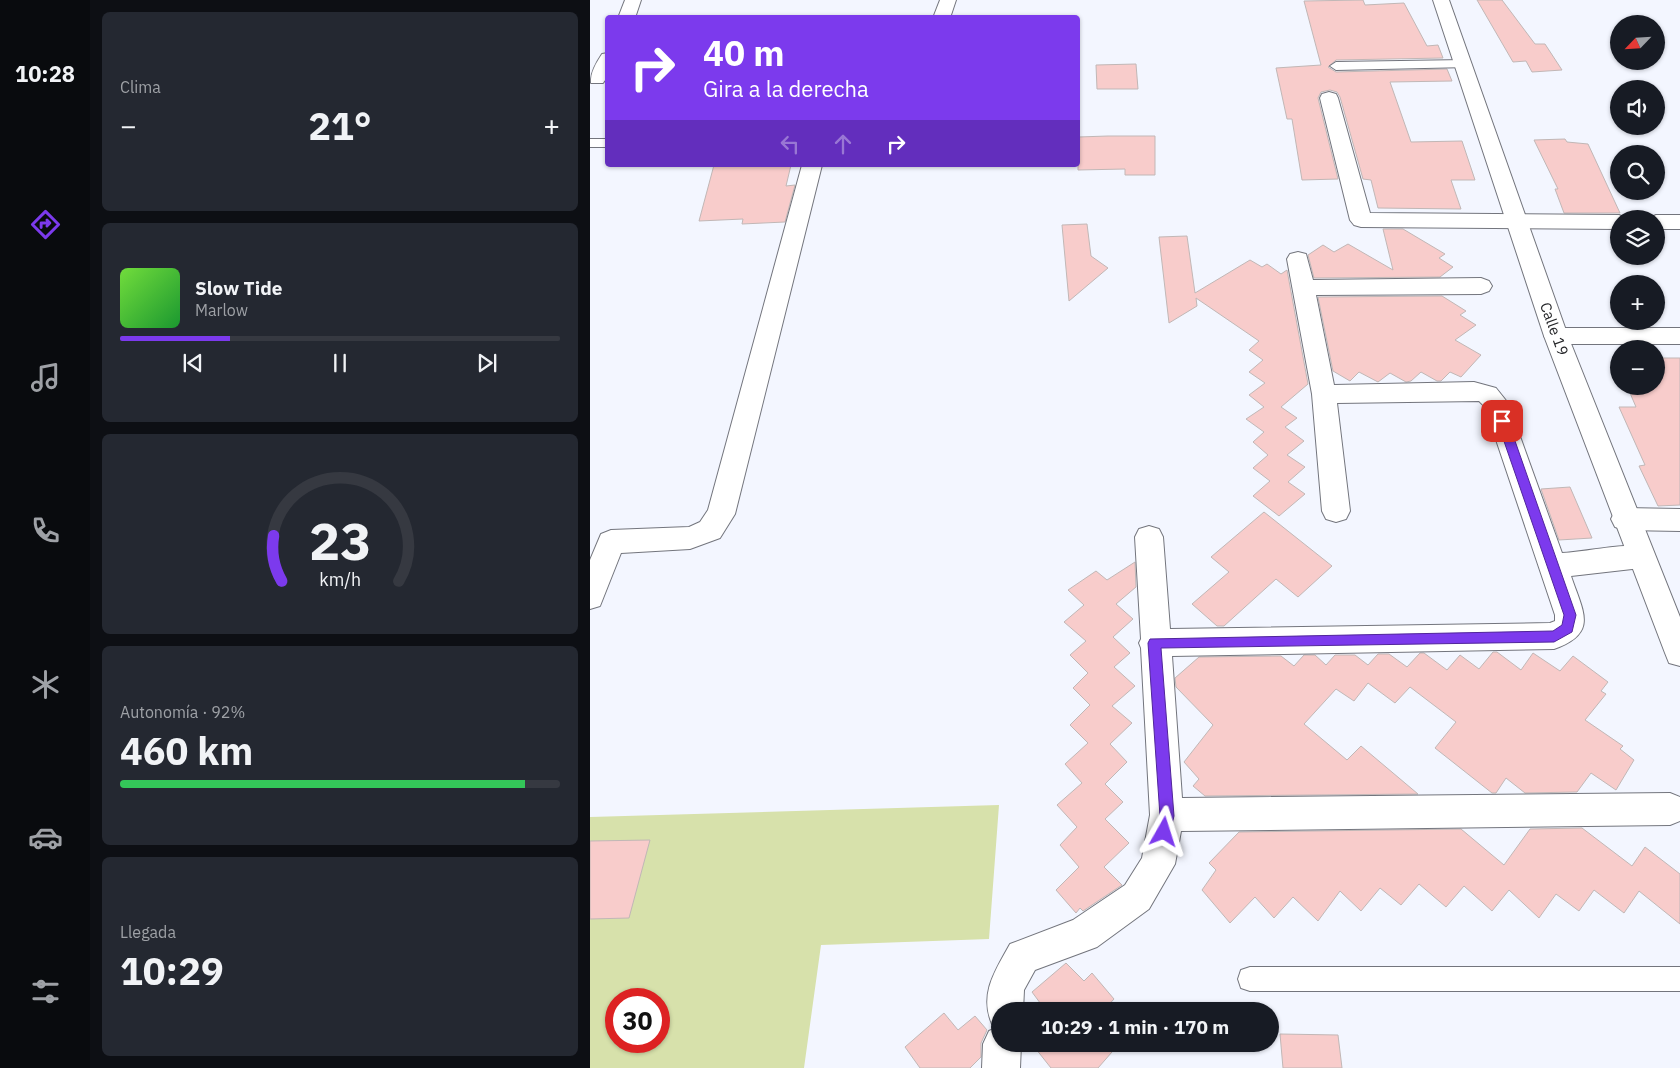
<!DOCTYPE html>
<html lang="es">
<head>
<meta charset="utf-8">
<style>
	body { margin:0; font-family:"IBM Plex Sans",sans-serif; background:#242831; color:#f1f3f6; height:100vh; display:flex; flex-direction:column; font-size:19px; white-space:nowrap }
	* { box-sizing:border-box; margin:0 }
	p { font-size:16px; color:#9ea1a6 }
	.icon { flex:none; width:28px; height:28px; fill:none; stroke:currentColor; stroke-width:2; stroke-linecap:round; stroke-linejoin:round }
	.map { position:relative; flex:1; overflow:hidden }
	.details { display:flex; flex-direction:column; gap:12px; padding:12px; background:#0d0f14; width:500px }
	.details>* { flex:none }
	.top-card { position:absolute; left:15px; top:15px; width:475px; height:152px; border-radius:5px; box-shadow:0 1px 4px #0004; background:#7c3aed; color:#fff; overflow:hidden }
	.needle { width:32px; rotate:245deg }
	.buttons { position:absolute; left:1020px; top:15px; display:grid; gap:10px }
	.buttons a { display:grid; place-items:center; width:55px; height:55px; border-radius:50%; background:#171b24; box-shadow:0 1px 4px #0004; font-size:25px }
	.speed { position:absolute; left:15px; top:988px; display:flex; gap:10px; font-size:25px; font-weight:700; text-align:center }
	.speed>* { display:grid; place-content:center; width:65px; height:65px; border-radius:50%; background:#171b24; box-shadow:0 1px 4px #0004; line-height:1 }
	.speed .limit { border:8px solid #d22; background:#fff; color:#111 }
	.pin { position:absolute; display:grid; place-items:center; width:42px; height:42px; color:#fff; margin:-21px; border-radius:10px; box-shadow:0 2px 8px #0006 }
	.me { position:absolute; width:55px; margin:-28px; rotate:6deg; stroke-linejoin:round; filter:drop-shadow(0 0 4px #0008) }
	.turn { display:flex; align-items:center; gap:18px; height:105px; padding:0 15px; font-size:22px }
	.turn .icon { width:65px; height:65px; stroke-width:2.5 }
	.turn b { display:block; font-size:35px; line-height:42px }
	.lanes { display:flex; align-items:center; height:48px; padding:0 15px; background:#0003; justify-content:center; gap:25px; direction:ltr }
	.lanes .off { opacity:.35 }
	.big { font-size:38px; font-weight:800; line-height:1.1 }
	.details .tile { flex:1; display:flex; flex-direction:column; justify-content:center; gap:8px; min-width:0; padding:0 18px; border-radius:8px; background:#242831 }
	.details .dial { align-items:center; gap:0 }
	.dial svg { height:130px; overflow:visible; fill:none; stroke:#363941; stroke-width:7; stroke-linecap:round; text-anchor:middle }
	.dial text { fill:#f1f3f6; stroke:none }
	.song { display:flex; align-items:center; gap:15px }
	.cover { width:60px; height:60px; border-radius:8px; background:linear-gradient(135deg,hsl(100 70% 55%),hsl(130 70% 35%)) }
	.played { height:5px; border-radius:2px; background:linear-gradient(90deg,#7c3aed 25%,#363941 25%) }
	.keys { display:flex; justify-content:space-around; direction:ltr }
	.heat { display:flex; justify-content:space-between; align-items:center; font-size:28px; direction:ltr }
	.charge { height:8px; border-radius:4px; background:linear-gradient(90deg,#34c759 92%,#363941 0) }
	.trip { position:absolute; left:401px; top:1002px; width:288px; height:50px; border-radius:25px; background:#171b24; box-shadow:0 1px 4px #0004; font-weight:800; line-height:50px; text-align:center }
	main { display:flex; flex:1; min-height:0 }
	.dock { display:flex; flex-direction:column; width:90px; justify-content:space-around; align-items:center; background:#090b0e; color:#9ea1a6 }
	.dock .icon { width:35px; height:35px }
	.dock .selected { color:#7c3aed }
	.dock b { font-size:22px; color:#f1f3f6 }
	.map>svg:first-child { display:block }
	.green { fill:#d7e1ab; fill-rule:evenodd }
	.building { fill:#f8cccb; stroke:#c1b7b6 }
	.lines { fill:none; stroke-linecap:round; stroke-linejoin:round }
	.service-casing { stroke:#73757d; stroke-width:2 }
	.minor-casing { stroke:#73757d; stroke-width:2 }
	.tertiary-casing { stroke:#73757d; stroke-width:2 }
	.service { fill:#fff; fill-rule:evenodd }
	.minor { fill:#fff; fill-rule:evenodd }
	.tertiary { fill:#fff; fill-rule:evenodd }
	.route { fill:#7c3aed; stroke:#51269a }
	.labels { text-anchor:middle; stroke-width:4.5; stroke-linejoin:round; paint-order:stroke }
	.street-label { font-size:15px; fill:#252629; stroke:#fff }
</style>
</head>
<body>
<main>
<nav class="dock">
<b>10:28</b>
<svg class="icon selected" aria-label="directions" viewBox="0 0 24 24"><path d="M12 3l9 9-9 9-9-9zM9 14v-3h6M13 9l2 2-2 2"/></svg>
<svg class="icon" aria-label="music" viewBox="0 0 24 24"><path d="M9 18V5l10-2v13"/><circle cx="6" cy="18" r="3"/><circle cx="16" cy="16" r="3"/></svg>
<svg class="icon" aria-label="phone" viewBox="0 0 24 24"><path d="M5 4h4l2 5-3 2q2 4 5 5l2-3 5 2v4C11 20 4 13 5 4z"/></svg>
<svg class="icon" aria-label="climate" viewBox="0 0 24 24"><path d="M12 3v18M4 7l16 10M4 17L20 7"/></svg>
<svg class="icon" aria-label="car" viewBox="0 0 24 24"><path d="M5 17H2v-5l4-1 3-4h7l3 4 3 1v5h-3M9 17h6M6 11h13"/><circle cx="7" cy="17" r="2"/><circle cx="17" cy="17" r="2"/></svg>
<svg class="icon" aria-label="filters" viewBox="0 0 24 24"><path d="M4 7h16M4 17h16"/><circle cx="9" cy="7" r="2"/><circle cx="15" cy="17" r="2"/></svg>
</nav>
<section class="details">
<div class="tile"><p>Clima</p>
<div class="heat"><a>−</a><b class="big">21°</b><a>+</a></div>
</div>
<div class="tile">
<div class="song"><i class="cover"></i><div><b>Slow Tide</b><p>Marlow</p></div></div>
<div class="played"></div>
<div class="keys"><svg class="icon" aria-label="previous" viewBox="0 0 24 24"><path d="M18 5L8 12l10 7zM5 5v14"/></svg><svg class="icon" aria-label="pause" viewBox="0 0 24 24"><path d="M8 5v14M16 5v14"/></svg><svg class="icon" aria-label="next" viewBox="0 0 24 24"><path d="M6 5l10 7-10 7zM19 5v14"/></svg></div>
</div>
<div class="tile dial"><svg viewBox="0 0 100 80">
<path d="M14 69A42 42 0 1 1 86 69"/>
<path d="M14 69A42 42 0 0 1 9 41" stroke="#7c3aed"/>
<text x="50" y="56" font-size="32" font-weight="700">23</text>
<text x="50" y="72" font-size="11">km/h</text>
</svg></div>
<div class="tile"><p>Autonomía · 92%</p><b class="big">460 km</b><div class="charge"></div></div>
<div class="tile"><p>Llegada</p><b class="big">10:29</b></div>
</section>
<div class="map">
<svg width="1090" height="1068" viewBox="0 0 1090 1068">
	<rect width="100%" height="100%" fill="#f3f6ff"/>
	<path class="green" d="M409 805 399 939 231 945 214 1068H0V817ZM26 999H69V1041H26Z"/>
	<g class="building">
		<path d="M773 0 775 5 814 3 837 46 848 45 853 58 746 60 738 67 746 72 857 69 862 81 800 82 821 142 872 141 885 180H861L871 209 788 208 781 180 773 179 750 97 747 92 740 90 731 92 728 98 748 179 712 180 702 119H697L686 68 731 65 714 1Z"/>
		<path d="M887 0H912L945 44H955L972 70 942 72 936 61 923 62Z"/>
		<path d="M546 64 548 89H507L506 65Z"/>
		<path d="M518 136H565V175H535V169L488 170V137Z"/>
		<path d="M975 139 977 142 998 144 1030 213H974L965 189H968L944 140Z"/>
		<path d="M124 165H201L196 186 205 185 195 222 152 224 153 219 109 221Z"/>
		<path d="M497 224 501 256 518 268 479 301 472 225Z"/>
		<path d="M793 229H813L855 254 849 258 863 267 850 277 724 278 718 255 733 245 744 252 758 244 803 270Z"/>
		<path d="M597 236 605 293 660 260 672 267 677 264 691 274 697 270 718 384 691 407 707 418 695 427 714 441 697 455 715 467 698 482 715 494 689 516 663 496 680 481 663 468 678 455 663 442 674 432 656 419 674 407 659 395 675 383 659 372 673 360 659 350 669 341 606 298 607 306 579 323 569 237Z"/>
		<path d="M852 296 876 311 870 315 886 325 865 340 891 355 871 377 860 372 851 381H847L831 372 821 381 816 382 800 373 788 382 769 372 760 381 743 371 728 297Z"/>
		<path d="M1066 358H1090V505L1068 506 1049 466 1055 465 1029 407H1046L1037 386H1066Z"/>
		<path d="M980 487 1002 538 969 540 951 489Z"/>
		<path d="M674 512 742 566 708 597 686 579 634 626H627L602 604 639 572 621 557Z"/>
		<path d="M545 562 546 587 526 604 543 619 523 637 540 653 524 667 545 686 522 706 542 723 520 744 537 762 515 784 533 802 515 819 539 843 514 867 532 885 493 911 490 908 486 913 466 890 489 867 470 845 487 827 467 805 492 783 475 764 498 743 480 725 500 705 483 688 498 673 480 655 496 641 474 622 494 605 478 590 506 571 517 580Z"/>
		<path d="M903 652H907L931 670 943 653 970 671 983 656 1018 682 1011 691 1016 694 995 720 1033 746 1030 749 1044 760 1026 790 1001 773 987 792 935 793 916 778 906 793H902L845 748 866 722 820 687 805 703 778 683 764 701 746 689 714 724 757 760 771 746 828 794 615 796 603 786 609 779 594 762 623 725 586 687 585 678 609 657 691 656 704 666 714 655H725L736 665 745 655H765L778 665 788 654H799L817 667 830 653H834L857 670 870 655 889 669Z"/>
		<path d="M992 828 1042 866 1055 847 1090 874V924L1049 891 1034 913 1004 890 989 911 966 894 949 918 919 890 902 911 874 886 856 907 829 884 811 905 790 888 771 911 750 891 728 921 703 897 684 918 665 897 640 923 612 890 626 870 619 863 649 832 871 829 914 865 940 829Z"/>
		<path d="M60 840 39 918 0 919V841Z"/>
		<path d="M476 963 494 981 502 973 524 999 513 1011H456L442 992Z"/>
		<path d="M354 1013 368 1030 385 1016 397 1030 391 1043V1057L380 1068H330L315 1047Z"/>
		<path d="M690 1034 748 1035 752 1068H693Z"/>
		<path d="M442 1044H529L508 1068H461Z"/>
	</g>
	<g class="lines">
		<defs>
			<g id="service">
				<path d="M875 60 881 64 879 67 746 70 740 66 746 62Z"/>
				<rect x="0" y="139" width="18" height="8"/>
				<path d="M660 967H1090V991H660L651 988 648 979 651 970Z"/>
			</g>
			<g id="minor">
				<path d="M35 0H51L45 18H28Z"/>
				<path d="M350 0H366L360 18H343Z"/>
				<path d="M18 53V76L13 83H1C0 73 6 63 12 54Z"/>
				<path d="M739 92 746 94 748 98 780 213 1029 215 1037 219H1029V229L771 227 764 225 760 220 730 98 732 94Z"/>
				<path d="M212 165H232L145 514 130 538 100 549 31 553 10 606 0 609V560L11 534 21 530 99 527 110 522 118 510Z"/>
				<path d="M1066 215H1090V229H1066V219H1058Z"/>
				<path d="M708 252 716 254 723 280 891 278 899 281 902 286 899 291 891 294 726 295 744 385 884 382 906 388 918 403 972 553C996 552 1041 541 1061 548L1065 556 1061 564 1051 568 981 576C993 612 1009 633 964 649L582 656 592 798 1080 793 1090 797V821L1080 825 591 831 585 864 559 909 507 947 445 970 434 990 433 1011H410V1044H431L430 1068H392L393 1044 399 1031 408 1027 402 1024C389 994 405 971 420 944L483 920 535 885 552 858 560 815 551 648 549 643 551 639 545 537 549 529 559 526 569 529 573 537 580 629 960 623 965 621V615L895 407 889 401 747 403 760 511 756 519 746 522 736 519 732 511 722 394 697 259 700 254Z"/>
				<path d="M966 328H1090V344H966L958 342 954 336 958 330Z"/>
				<path d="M1035 508 1090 509V531L1035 530 1025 527 1021 519 1025 511Z"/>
			</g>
			<path id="tertiary" d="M843 0H859L978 336 1090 617V666L1079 663 1075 653 954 336Z"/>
		</defs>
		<use href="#service" class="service-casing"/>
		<use href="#minor" class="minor-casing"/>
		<use href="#tertiary" class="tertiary-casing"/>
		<use href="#service" class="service"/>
		<use href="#minor" class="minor"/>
		<use href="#tertiary" class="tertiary"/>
	</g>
	<path class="route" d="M912 417 918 421 986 615 982 632 964 642 571 648 584 816 579 837 574 839 569 837 567 832 570 816 558 643 560 639 963 631 972 625 974 615 907 421Z"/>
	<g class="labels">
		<g class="street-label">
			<text transform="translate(964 329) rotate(70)" y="5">Calle 19</text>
		</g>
	</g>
</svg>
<div class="buttons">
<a><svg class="needle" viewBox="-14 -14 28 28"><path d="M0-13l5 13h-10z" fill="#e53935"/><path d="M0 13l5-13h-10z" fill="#9ea1a6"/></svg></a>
<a><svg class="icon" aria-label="sound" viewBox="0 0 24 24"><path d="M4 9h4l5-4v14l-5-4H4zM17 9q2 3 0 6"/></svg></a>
<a><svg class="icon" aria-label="search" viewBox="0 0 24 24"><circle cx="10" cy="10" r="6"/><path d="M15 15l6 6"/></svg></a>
<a><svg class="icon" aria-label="layers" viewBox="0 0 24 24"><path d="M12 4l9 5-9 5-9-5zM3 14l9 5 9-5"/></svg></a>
<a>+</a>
<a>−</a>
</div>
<div class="speed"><div class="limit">30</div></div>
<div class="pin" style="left:912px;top:421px;background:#d93025"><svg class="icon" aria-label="arrive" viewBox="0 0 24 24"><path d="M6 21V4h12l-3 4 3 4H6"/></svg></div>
<svg class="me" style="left:574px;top:832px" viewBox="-20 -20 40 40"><path d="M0-17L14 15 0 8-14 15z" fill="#7c3aed" stroke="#fff" stroke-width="4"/></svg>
<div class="trip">10:29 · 1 min · 170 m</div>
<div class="top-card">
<div class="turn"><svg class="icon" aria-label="right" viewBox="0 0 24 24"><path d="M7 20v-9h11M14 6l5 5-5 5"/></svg><div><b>40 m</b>Gira a la derecha</div></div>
<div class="lanes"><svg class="icon off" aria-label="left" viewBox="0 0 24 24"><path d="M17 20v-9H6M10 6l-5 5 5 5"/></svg><svg class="icon off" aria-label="ahead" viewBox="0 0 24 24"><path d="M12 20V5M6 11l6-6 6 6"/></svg><svg class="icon" aria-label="right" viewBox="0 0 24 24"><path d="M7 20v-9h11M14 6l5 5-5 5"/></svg></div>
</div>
</div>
</main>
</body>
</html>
